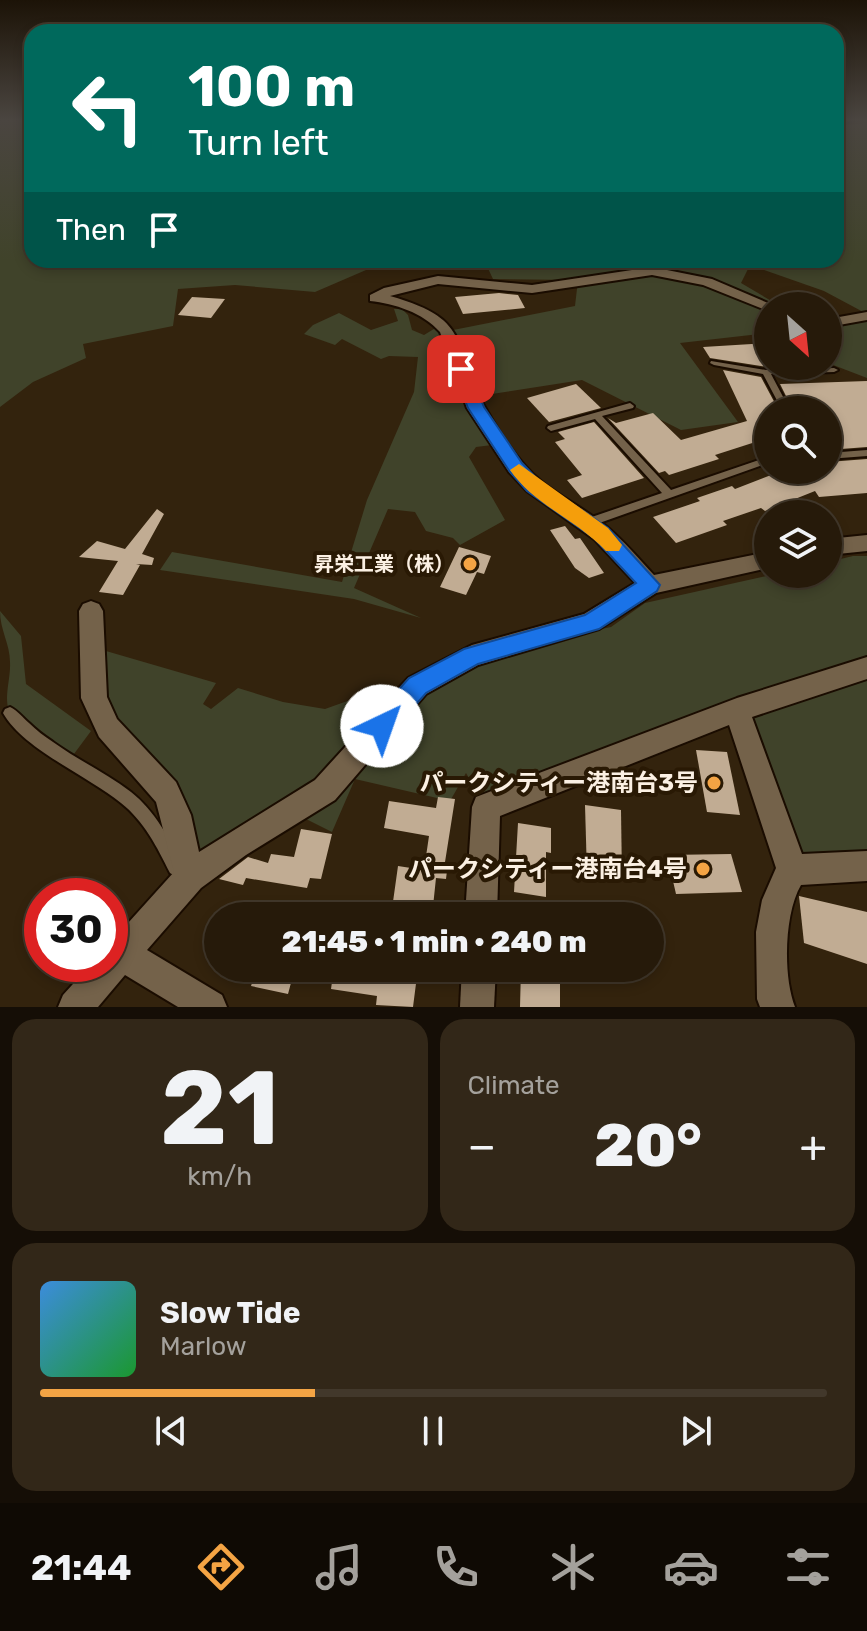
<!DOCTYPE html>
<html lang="en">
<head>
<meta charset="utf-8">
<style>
	body { margin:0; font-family:Rubik,"Noto Sans JP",sans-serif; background:#322718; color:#f1f3f6; height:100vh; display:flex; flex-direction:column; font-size:30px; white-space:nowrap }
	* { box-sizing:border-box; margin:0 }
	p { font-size:26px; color:#a4a19c }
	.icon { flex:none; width:44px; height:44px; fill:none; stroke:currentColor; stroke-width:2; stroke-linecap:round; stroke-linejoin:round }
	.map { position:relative; height:1007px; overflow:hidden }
	.side { display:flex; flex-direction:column; gap:12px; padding:12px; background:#150e06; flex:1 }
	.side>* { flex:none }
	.banner { position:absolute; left:24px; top:24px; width:820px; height:244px; border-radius:24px; box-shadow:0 4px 12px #0003,0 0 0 2px #42382b; background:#00695c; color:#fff; overflow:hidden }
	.needle { width:52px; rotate:153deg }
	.fabs { position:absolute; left:754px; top:292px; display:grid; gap:16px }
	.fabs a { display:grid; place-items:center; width:88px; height:88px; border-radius:50%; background:#261a0a; box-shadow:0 4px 12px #0003,0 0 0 2px #42382b; font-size:40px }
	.speed { position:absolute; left:24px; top:878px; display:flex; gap:16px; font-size:40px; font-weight:700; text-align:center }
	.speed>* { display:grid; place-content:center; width:104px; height:104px; border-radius:50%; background:#261a0a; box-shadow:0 4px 12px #0003,0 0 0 2px #42382b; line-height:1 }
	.speed .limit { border:12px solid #d22; background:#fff; color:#111 }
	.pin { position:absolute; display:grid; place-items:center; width:68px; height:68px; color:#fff; margin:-34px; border-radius:16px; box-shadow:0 4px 12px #0006 }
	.me { position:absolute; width:88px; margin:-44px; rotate:42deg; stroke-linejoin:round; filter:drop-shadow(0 0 6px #0008) }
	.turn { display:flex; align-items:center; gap:28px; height:168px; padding:0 32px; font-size:36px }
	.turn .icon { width:104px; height:104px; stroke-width:2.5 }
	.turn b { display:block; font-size:56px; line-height:68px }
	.then { display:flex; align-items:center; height:76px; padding:0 32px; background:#0003; gap:16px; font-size:30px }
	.big { font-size:60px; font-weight:800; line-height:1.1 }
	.side .widget { flex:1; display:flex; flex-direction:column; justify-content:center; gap:12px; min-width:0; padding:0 28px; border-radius:24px; background:#322718 }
	.side .dial { align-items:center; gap:0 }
	.dial b { font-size:104px; line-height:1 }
	.song { display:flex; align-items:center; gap:24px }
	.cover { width:96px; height:96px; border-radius:12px; background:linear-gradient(135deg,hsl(210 70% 55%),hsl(130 70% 35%)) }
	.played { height:8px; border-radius:4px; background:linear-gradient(90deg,#f4a444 35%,#42382b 35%) }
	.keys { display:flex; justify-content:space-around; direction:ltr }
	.heat { display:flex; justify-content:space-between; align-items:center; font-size:44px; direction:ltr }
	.side .tiles { flex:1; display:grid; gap:12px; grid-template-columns:1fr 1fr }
	.widget:last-child { grid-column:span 2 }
	.trip { position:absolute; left:204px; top:902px; width:460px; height:80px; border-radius:40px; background:#261a0a; box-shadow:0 4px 12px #0003,0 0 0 2px #42382b; font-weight:800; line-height:80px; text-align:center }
	.tab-bar { display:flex; height:128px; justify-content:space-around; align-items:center; background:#0f0a04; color:#a4a19c }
	.tab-bar .icon { width:56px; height:56px }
	.tab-bar .current { color:#f4a444 }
	.tab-bar b { font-size:36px; color:#f1f3f6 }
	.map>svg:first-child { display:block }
	.green { fill:#40432a }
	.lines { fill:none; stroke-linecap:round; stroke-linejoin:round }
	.stream { stroke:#000e17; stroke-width:2 }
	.building { fill:#c1ac93 }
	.service-casing { stroke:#1a0c00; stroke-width:4 }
	.minor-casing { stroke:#1a0c00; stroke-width:4 }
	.service { fill:#74624a; fill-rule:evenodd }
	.minor { fill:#74624a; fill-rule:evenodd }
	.route { fill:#1a73e8; stroke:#114b97; stroke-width:2 }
	.slow { fill:#f59e0b }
	.poi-dot { fill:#f4a444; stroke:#291904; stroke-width:3 }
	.labels { text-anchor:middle; stroke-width:8; stroke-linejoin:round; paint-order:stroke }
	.poi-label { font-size:20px; font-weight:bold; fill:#fbf0e3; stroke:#291904; text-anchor:end }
	.near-poi-label { font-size:24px; font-weight:bold; fill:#fbf0e3; stroke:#291904; text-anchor:end }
</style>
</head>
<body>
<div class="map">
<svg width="867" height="1007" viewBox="0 0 867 1007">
	<rect width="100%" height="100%" fill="#33230d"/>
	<g class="green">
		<path d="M0 119H32V260H377L373 267 315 292 235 285 178 289 173 326 83 344 86 358 33 382 0 407Z"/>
		<path d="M867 123V314L824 291 750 265 741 283 780 306H768V333L680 343 738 422 681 430 582 380 472 397 500 444 476 447 469 457 505 520 460 545 453 538 426 531 415 512 388 509 354 588 421 618 354 599 160 570 172 552 342 582 367 500 414 392 418 357 389 356 381 359 342 339 335 345 304 334 313 325 339 313 371 330 398 321 394 309H402L408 315 412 330 424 335 442 324 448 331 575 306 578 280 493 279 484 260H836V126Z"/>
		<path d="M867 319V378L828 363V323Z"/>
		<path d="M853 556H867V866L792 870 738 710 486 807 466 773 450 801 355 779 332 832 290 811 190 877 176 815 108 728 93 669 106 651 216 683 203 704 211 709 238 688 283 702 325 709 353 699 382 726 472 656 611 627 645 603 775 574H828V562Z"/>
		<path d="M0 611 21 636 26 684 91 731 68 762 10 713C3 698 11 679 10 662 10 644 0 630 0 611Z"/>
	</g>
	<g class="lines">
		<path class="stream" d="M836 125 864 119"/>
	</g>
	<g class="building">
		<path d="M499 293 518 295 525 308 463 314 455 297Z"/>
		<path d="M192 297 225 299 211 318 178 315Z"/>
		<path d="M768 343V367L710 358 703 347Z"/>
		<path d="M723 370 761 377 777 407V410H768V438L715 455 719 459 669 475 665 471 659 473 608 418 616 423 653 413 681 440 747 421Z"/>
		<path d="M867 381V447L828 450V405L791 406 780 384Z"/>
		<path d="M576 384 601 408 549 422 527 398Z"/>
		<path d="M594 422 644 478 582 498 567 480 582 475 555 442 565 439 558 432Z"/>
		<path d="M867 459V493L819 497 815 491 765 511 761 508 723 521 727 525 676 543 653 517 700 501 697 498 732 486 735 489 784 470H828V462Z"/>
		<path d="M157 509 164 514 142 554 154 558 152 565 136 564 140 565 123 595 99 592 118 561 79 557 97 541 125 549Z"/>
		<path d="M565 526 575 539 580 538 604 573 589 578 575 568 550 530Z"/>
		<path d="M459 547 491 556 484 574 477 572 466 595 440 587Z"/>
		<path d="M696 750 727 752 740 815 707 812Z"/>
		<path d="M438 797 455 799 445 862H448L446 879 436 878 432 916H391L398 866 424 870 429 836 384 828 389 801 436 808Z"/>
		<path d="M585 805 621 810 622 879 587 874Z"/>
		<path d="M518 823 551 828V853L546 852V897L514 892Z"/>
		<path d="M301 829 332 834 321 879 310 878 307 888 246 878 243 885 219 879 248 857 268 863 271 854 294 857Z"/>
		<path d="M731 854 742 892 676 894 667 855Z"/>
		<path d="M799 896 867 912V964L804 943Z"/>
		<path d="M257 968H295L288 994 251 986Z"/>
		<path d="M334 968H418L413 1007 376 1005 377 996 331 989Z"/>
		<path d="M521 968H554V982L560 984V1007H520Z"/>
	</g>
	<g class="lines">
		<defs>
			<g id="service">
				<path d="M711 361 766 370 834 368 838 370 834 372 771 374 790 410H782L763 374 714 365 710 363Z"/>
				<path d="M630 403 634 406 633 408 602 416 671 490 768 457V463L591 526H583L582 523 583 520 662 493 595 419 551 431 547 428 548 426Z"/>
				<path d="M867 450V456L828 459V453Z"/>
				<path d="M10 707C18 711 22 717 29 723 36 730 44 736 53 742 78 760 106 773 131 792 155 811 171 840 183 868L180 873 175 876 170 873C157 847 144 821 121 803 88 776 23 749 3 713L5 709Z"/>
			</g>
			<g id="minor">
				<path d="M652 267 712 279 775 306H768V310L763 309 703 285 652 275 532 293 438 284 390 296C478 321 448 346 486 409 500 434 519 464 542 482 562 498 587 510 607 527 624 541 639 559 654 575L768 552V568L656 593 599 629 478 665 426 694 335 800 246 855 201 888 147 950 222 995 227 1007H178L125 975 98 1007H58L63 995 91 964H110V943L174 872 156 802 99 737 81 698 79 611 83 604 91 601 99 604 103 611 107 697 117 719 176 782 191 815 199 852 315 780 408 678 472 645 584 614 635 583 594 539 527 491 509 472 467 408 440 332C422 312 395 304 370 301V295L384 288 438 276 532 285Z"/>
				<path d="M867 312V320L828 327V319Z"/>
				<path d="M867 535V551L828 555V539Z"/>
				<path d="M867 657V679L752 717 802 854 867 851V881L801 885C784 914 783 976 795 1007H760L757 999 756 932 762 900 776 868 729 725 500 816 497 916H465L472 807 476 797 737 698Z"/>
				<path d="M462 968H496L494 1007H460Z"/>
			</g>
		</defs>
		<use href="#service" class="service-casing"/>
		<use href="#minor" class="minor-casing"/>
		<use href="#service" class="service"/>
		<use href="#minor" class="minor"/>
	</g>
	<linearGradient id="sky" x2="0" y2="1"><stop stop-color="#1c1307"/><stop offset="0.46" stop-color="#4a4540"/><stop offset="1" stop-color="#4a4540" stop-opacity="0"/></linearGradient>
	<rect width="867" height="260" fill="url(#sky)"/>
	<path class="route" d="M461 364 468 369 484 407 522 463 540 482 608 528 660 585 657 591 599 629 478 664 426 693 390 734 382 738 373 734 370 726 373 718 409 678 464 649 585 615 636 583 594 538 527 491 510 472 468 408 453 369Z"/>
	<path class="slow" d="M519 464 608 528 622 545 619 551H606C577 520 534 505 510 470Z"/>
	<g class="poi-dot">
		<circle cx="470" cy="564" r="8"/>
		<circle cx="714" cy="783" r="8"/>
		<circle cx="703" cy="869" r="8"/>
	</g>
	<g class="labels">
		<g class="poi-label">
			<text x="454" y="571">昇栄工業（株）</text>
		</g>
		<g class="near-poi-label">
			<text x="698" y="791">パークシティー港南台3号</text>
			<text x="687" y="877">パークシティー港南台4号</text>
		</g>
	</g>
</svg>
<div class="fabs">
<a><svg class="needle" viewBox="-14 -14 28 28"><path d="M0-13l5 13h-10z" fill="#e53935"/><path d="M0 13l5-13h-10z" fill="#a4a19c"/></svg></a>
<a><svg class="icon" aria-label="search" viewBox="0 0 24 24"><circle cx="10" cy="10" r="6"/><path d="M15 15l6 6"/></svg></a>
<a><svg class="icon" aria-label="layers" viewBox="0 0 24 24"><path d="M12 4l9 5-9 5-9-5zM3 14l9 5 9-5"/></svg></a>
</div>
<div class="speed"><div class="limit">30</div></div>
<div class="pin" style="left:461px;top:369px;background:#d93025"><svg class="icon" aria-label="arrive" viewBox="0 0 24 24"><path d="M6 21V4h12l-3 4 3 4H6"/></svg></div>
<svg class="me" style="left:382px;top:726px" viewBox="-20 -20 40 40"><circle r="19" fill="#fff"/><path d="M0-13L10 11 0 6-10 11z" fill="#1a73e8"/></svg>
<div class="trip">21:45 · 1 min · 240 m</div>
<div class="banner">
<div class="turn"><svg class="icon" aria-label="left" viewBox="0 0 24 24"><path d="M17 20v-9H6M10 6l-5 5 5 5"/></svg><div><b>100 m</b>Turn left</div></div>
<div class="then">Then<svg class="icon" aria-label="arrive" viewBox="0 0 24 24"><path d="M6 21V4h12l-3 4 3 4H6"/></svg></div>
</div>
</div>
<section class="side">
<div class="tiles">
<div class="widget dial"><b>21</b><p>km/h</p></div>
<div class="widget"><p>Climate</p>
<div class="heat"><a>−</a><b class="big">20°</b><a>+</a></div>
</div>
<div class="widget">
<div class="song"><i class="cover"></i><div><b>Slow Tide</b><p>Marlow</p></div></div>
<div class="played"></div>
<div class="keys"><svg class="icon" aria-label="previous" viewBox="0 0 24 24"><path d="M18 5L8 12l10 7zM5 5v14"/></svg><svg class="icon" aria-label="pause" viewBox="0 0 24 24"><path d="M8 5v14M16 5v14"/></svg><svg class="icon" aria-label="next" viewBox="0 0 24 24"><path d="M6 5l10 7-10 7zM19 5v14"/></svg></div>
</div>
</div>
</section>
<nav class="tab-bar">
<b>21:44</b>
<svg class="icon current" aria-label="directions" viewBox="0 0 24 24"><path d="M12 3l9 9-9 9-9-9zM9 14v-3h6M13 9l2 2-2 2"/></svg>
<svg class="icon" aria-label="music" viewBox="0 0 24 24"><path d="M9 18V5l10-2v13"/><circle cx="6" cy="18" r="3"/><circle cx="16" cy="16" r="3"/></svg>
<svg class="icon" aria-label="phone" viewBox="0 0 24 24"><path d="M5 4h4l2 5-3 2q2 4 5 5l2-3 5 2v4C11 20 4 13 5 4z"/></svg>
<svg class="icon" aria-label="climate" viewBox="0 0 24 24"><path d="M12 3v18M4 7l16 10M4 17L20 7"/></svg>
<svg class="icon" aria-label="car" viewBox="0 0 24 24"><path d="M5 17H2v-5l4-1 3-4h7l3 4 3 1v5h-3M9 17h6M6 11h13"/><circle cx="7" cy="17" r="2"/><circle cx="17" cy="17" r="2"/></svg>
<svg class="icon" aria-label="filters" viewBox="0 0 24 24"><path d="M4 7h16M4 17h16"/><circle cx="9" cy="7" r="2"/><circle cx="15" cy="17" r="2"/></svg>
</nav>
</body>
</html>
